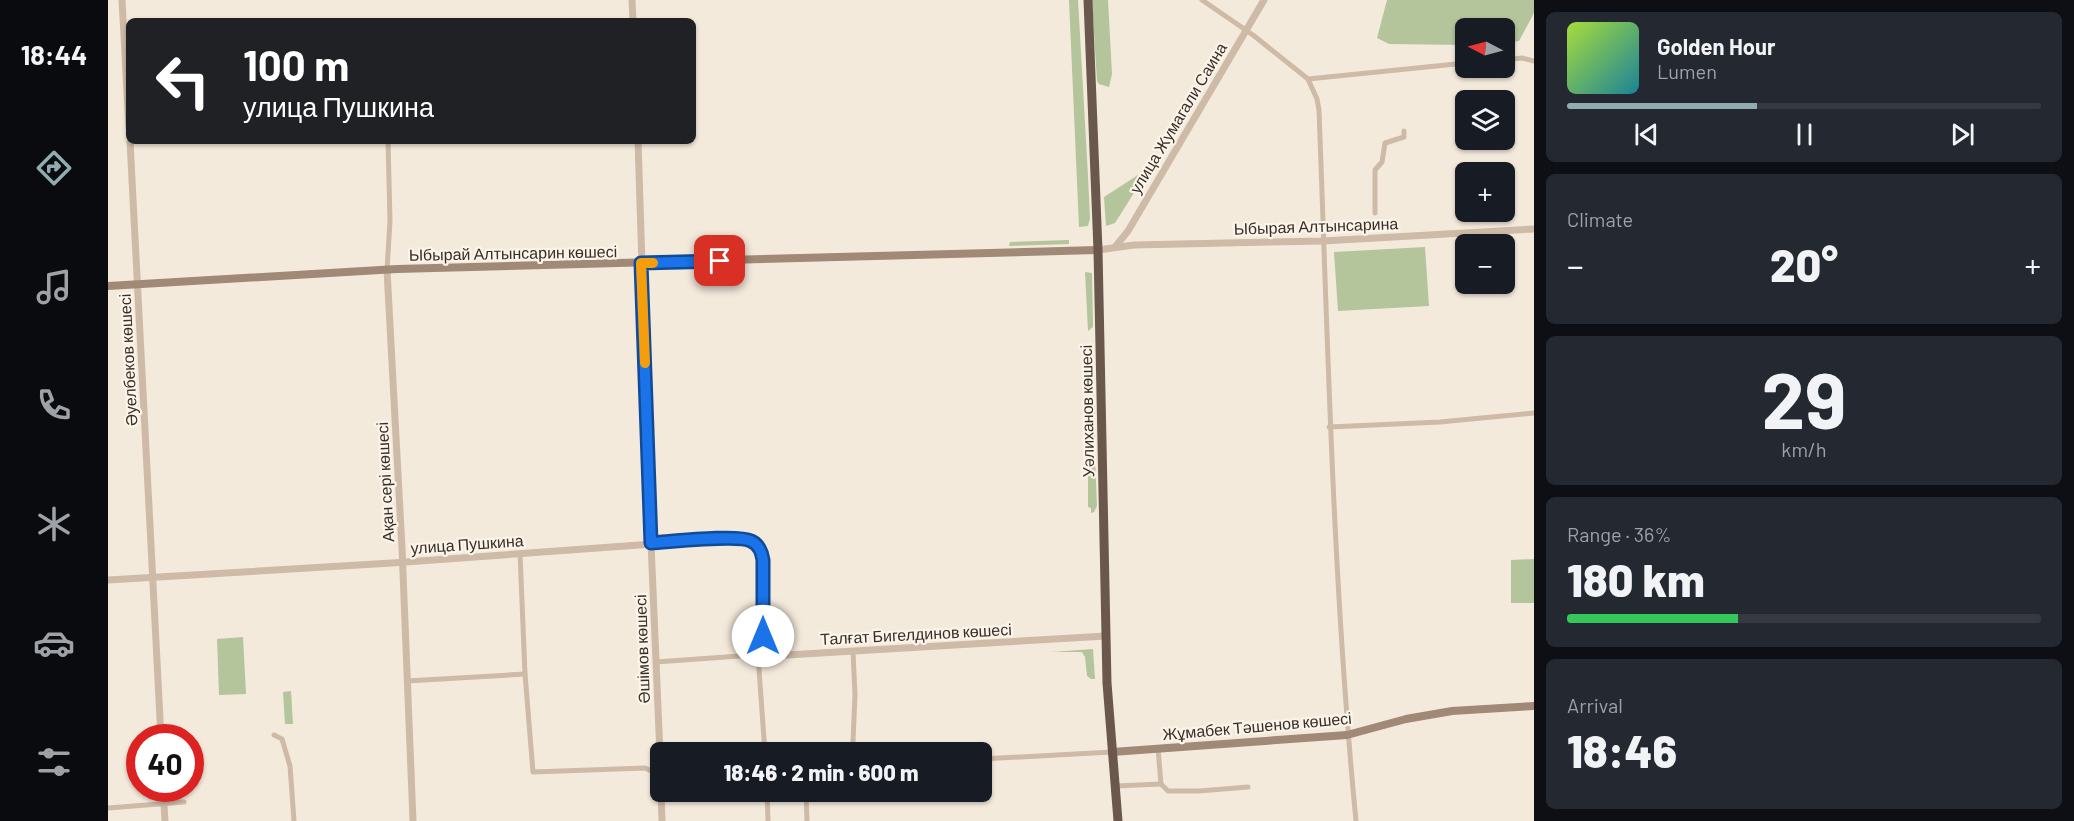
<!DOCTYPE html>
<html lang="en">
<head>
<meta charset="utf-8">
<style>
	body { margin:0; font-family:Barlow,sans-serif; background:#242831; color:#f1f3f6; height:100vh; display:flex; flex-direction:column; font-size:22px; white-space:nowrap }
	* { box-sizing:border-box; margin:0 }
	p { font-size:20px; color:#9ea1a6 }
	.icon { flex:none; width:33px; height:33px; fill:none; stroke:currentColor; stroke-width:2; stroke-linecap:round; stroke-linejoin:round }
	.map { position:relative; flex:1; overflow:hidden }
	.side { display:flex; flex-direction:column; gap:12px; padding:12px; background:#0d0f14; width:540px }
	.side>* { flex:none }
	.banner { position:absolute; left:18px; top:18px; width:570px; height:126px; border-radius:9px; box-shadow:0 2px 4px #0004; background:#202124; color:#fff; overflow:hidden }
	.needle { width:39px; rotate:276deg }
	.controls { position:absolute; left:1347px; top:18px; display:grid; gap:12px }
	.controls a { display:grid; place-items:center; width:60px; height:60px; border-radius:9px; background:#171b24; box-shadow:0 2px 4px #0004; font-size:30px }
	.speed { position:absolute; left:18px; top:724px; display:flex; gap:12px; font-size:30px; font-weight:700; text-align:center }
	.speed>* { display:grid; place-content:center; width:78px; height:78px; border-radius:50%; background:#171b24; box-shadow:0 2px 4px #0004; line-height:1 }
	.speed .limit { border:9px solid #d22; background:#fff; color:#111 }
	.pin { position:absolute; display:grid; place-items:center; width:51px; height:51px; color:#fff; margin:-26px; border-radius:12px; box-shadow:0 3px 9px #0006 }
	.me { position:absolute; width:66px; margin:-33px; rotate:0deg; stroke-linejoin:round; filter:drop-shadow(0 0 4px #0008) }
	.turn { display:flex; align-items:center; gap:21px; height:126px; padding:0 18px; font-size:27px }
	.turn .icon { width:78px; height:78px; stroke-width:2.5 }
	.turn b { display:block; font-size:42px; line-height:51px }
	.big { font-size:45px; font-weight:800; line-height:1.1 }
	.side .widget { flex:1; display:flex; flex-direction:column; justify-content:center; gap:9px; min-width:0; padding:0 21px; border-radius:9px; background:#242831 }
	.side .dial { align-items:center; gap:0 }
	.dial b { font-size:78px; line-height:1 }
	.song { display:flex; align-items:center; gap:18px }
	.cover { width:72px; height:72px; border-radius:9px; background:linear-gradient(135deg,hsl(80 70% 55%),hsl(190 70% 35%)) }
	.played { height:6px; border-radius:3px; background:linear-gradient(90deg,#91acb1 40%,#363941 40%) }
	.keys { display:flex; justify-content:space-around; direction:ltr }
	.heat { display:flex; justify-content:space-between; align-items:center; font-size:33px; direction:ltr }
	.charge { height:9px; border-radius:4px; background:linear-gradient(90deg,#34c759 36%,#363941 0) }
	.trip { position:absolute; left:542px; top:742px; width:342px; height:60px; border-radius:9px; background:#171b24; box-shadow:0 2px 4px #0004; font-weight:800; line-height:60px; text-align:center }
	main { display:flex; flex:1; min-height:0 }
	.tabs { display:flex; flex-direction:column; width:108px; justify-content:space-around; align-items:center; background:#090b0e; color:#9ea1a6 }
	.tabs .icon { width:42px; height:42px }
	.tabs .active { color:#91acb1 }
	.tabs b { font-size:27px; color:#f1f3f6 }
	.map>svg:first-child { display:block }
	.green { fill:#b4c49b }
	.lines { fill:none; stroke-linecap:round; stroke-linejoin:round }
	.minor { stroke:#cdbaa7; stroke-width:5 }
	.tertiary { stroke:#cdbaa7; stroke-width:7 }
	.secondary { stroke:#a18978; stroke-width:8 }
	.trunk { stroke:#6b584c; stroke-width:9 }
	.route-casing { stroke:#114b97; stroke-width:15 }
	.route { stroke:#1a73e8; stroke-width:10 }
	.slow { stroke:#f59e0b; stroke-width:10 }
	.labels { text-anchor:middle; stroke-width:4.5; stroke-linejoin:round; paint-order:stroke }
	.street-label { font-size:16px; fill:#392e28; stroke:#fbf4e9 }
</style>
</head>
<body>
<main>
<nav class="tabs">
<b>18:44</b>
<svg class="icon active" aria-label="directions" viewBox="0 0 24 24"><path d="M12 3l9 9-9 9-9-9zM9 14v-3h6M13 9l2 2-2 2"/></svg>
<svg class="icon" aria-label="music" viewBox="0 0 24 24"><path d="M9 18V5l10-2v13"/><circle cx="6" cy="18" r="3"/><circle cx="16" cy="16" r="3"/></svg>
<svg class="icon" aria-label="phone" viewBox="0 0 24 24"><path d="M5 4h4l2 5-3 2q2 4 5 5l2-3 5 2v4C11 20 4 13 5 4z"/></svg>
<svg class="icon" aria-label="climate" viewBox="0 0 24 24"><path d="M12 3v18M4 7l16 10M4 17L20 7"/></svg>
<svg class="icon" aria-label="car" viewBox="0 0 24 24"><path d="M5 17H2v-5l4-1 3-4h7l3 4 3 1v5h-3M9 17h6M6 11h13"/><circle cx="7" cy="17" r="2"/><circle cx="17" cy="17" r="2"/></svg>
<svg class="icon" aria-label="filters" viewBox="0 0 24 24"><path d="M4 7h16M4 17h16"/><circle cx="9" cy="7" r="2"/><circle cx="15" cy="17" r="2"/></svg>
</nav>
<div class="map">
<svg width="1426" height="821" viewBox="0 0 1426 821">
	<rect width="100%" height="100%" fill="#f4eadc"/>
	<g class="green">
		<path d="M961 0H970L980 176 982 218 980 226 971 227Z"/>
		<path d="M984 0H1000L1004 74 1001 87 991 84 989 81Z"/>
		<path d="M1279 0H1426V13L1411 41 1397 43 1396 28H1358L1357 45 1281 44 1269 38Z"/>
		<path d="M1030 175 1036 177 1007 223 998 226 996 197Z"/>
		<path d="M961 240V244L901 246 902 242Z"/>
		<path d="M1317 247 1321 306 1230 311 1226 252Z"/>
		<path d="M977 272 984 273 985 327 980 331Z"/>
		<path d="M980 402H984L987 405V444L980 446Z"/>
		<path d="M980 456 987 458 989 506 986 512 983 513V508L980 507Z"/>
		<path d="M1426 559V603H1403V560Z"/>
		<path d="M135 637 138 694 111 695 109 639Z"/>
		<path d="M985 649 987 679H983L979 676 977 657 974 652H943Z"/>
		<path d="M183 691 185 724H177L175 692Z"/>
	</g>
	<g class="lines">
		<g class="minor">
			<path d="M1094 0 1145 35 1200 79 1358 63"/>
			<path d="M1396 60 1414 58 1426 61"/>
			<path d="M1200 79 1209 99 1211 110C1220 347 1225 584 1248 821"/>
			<path d="M1267 213V170L1274 162 1277 143 1296 137V131"/>
			<path d="M279 270 282 221 280 141"/>
			<path d="M1221 427 1332 422 1426 413"/>
			<path d="M412 553 417 674 425 772 537 768 552 775"/>
			<path d="M745 651 747 695 745 742 747 753"/>
			<path d="M650 655 657 753"/>
			<path d="M548 662 659 654"/>
			<path d="M299 681 417 674"/>
			<path d="M166 735 174 739 182 766 186 821"/>
			<path d="M1050 748 1053 784 1060 791H1091L1140 787"/>
			<path d="M873 759 1004 752"/>
			<path d="M1008 786 1053 784"/>
			<path d="M659 792 660 821"/>
			<path d="M698 792 699 821"/>
			<path d="M0 808 76 802"/>
		</g>
		<g class="tertiary">
			<path d="M14 0 21 127"/>
			<path d="M524 0 525 21"/>
			<path d="M22 141 53 738"/>
			<path d="M530 141 543 543 552 755"/>
			<path d="M1007 247 1020 231 1156 0"/>
			<path d="M990 250 1026 245 1215 241 1426 229"/>
			<path d="M279 270 294 548 305 821"/>
			<path d="M0 580 284 563 614 539 633 538 643 541 650 548 654 555 655 636 659 654 679 655 998 636"/>
			<path d="M55 789 57 821"/>
			<path d="M553 792 554 821"/>
		</g>
		<g class="secondary">
			<path d="M0 286 289 269 990 250"/>
			<path d="M1004 752 1239 735 1298 719 1344 711 1426 706"/>
		</g>
		<path class="trunk" d="M980 0 990 250 999 683 1010 821"/>
	</g>
	<g class="lines">
		<defs>
			<path id="route" d="M612 261 533 263 543 543C562 542 629 534 643 541 650 544 654 552 655 560V636"/>
		</defs>
		<use href="#route" class="route-casing"/>
		<use href="#route" class="route"/>
		<path class="slow" d="M537 363 533 263H545"/>
	</g>
	<g class="labels">
		<g class="street-label">
			<text transform="translate(1070 118) rotate(-59)" y="6">улица Жумагали Саина</text>
			<text transform="translate(1208 226) rotate(-2)" y="6">Ыбырая Алтынсарина</text>
			<text transform="translate(405 253) rotate(-1)" y="6">Ыбырай Алтынсарин көшесі</text>
			<text transform="translate(20 360) rotate(-93)" y="6">Әуелбеков көшесі</text>
			<text transform="translate(979 411) rotate(-91)" y="6">Уәлиханов көшесі</text>
			<text transform="translate(277 482) rotate(-93)" y="6">Ақан сері көшесі</text>
			<text transform="translate(359 544) rotate(-4)" y="6">улица Пушкина</text>
			<text transform="translate(808 634) rotate(-3)" y="6">Талғат Бигелдинов көшесі</text>
			<text transform="translate(534 649) rotate(-92)" y="6">Әшімов көшесі</text>
			<text transform="translate(1149 726) rotate(-5)" y="6">Жұмабек Тәшенов көшесі</text>
		</g>
	</g>
</svg>
<div class="controls">
<a><svg class="needle" viewBox="-14 -14 28 28"><path d="M0-13l5 13h-10z" fill="#e53935"/><path d="M0 13l5-13h-10z" fill="#9ea1a6"/></svg></a>
<a><svg class="icon" aria-label="layers" viewBox="0 0 24 24"><path d="M12 4l9 5-9 5-9-5zM3 14l9 5 9-5"/></svg></a>
<a>+</a>
<a>−</a>
</div>
<div class="speed"><div class="limit">40</div></div>
<div class="pin" style="left:612px;top:261px;background:#d93025"><svg class="icon" aria-label="arrive" viewBox="0 0 24 24"><path d="M6 21V4h12l-3 4 3 4H6"/></svg></div>
<svg class="me" style="left:655px;top:636px" viewBox="-20 -20 40 40"><circle r="19" fill="#fff"/><path d="M0-13L10 11 0 6-10 11z" fill="#1a73e8"/></svg>
<div class="trip">18:46 · 2 min · 600 m</div>
<div class="banner">
<div class="turn"><svg class="icon" aria-label="left" viewBox="0 0 24 24"><path d="M17 20v-9H6M10 6l-5 5 5 5"/></svg><div><b>100 m</b>улица Пушкина</div></div>
</div>
</div>
<section class="side">
<div class="widget">
<div class="song"><i class="cover"></i><div><b>Golden Hour</b><p>Lumen</p></div></div>
<div class="played"></div>
<div class="keys"><svg class="icon" aria-label="previous" viewBox="0 0 24 24"><path d="M18 5L8 12l10 7zM5 5v14"/></svg><svg class="icon" aria-label="pause" viewBox="0 0 24 24"><path d="M8 5v14M16 5v14"/></svg><svg class="icon" aria-label="next" viewBox="0 0 24 24"><path d="M6 5l10 7-10 7zM19 5v14"/></svg></div>
</div>
<div class="widget"><p>Climate</p>
<div class="heat"><a>−</a><b class="big">20°</b><a>+</a></div>
</div>
<div class="widget dial"><b>29</b><p>km/h</p></div>
<div class="widget"><p>Range · 36%</p><b class="big">180 km</b><div class="charge"></div></div>
<div class="widget"><p>Arrival</p><b class="big">18:46</b></div>
</section>
</main>
</body>
</html>
